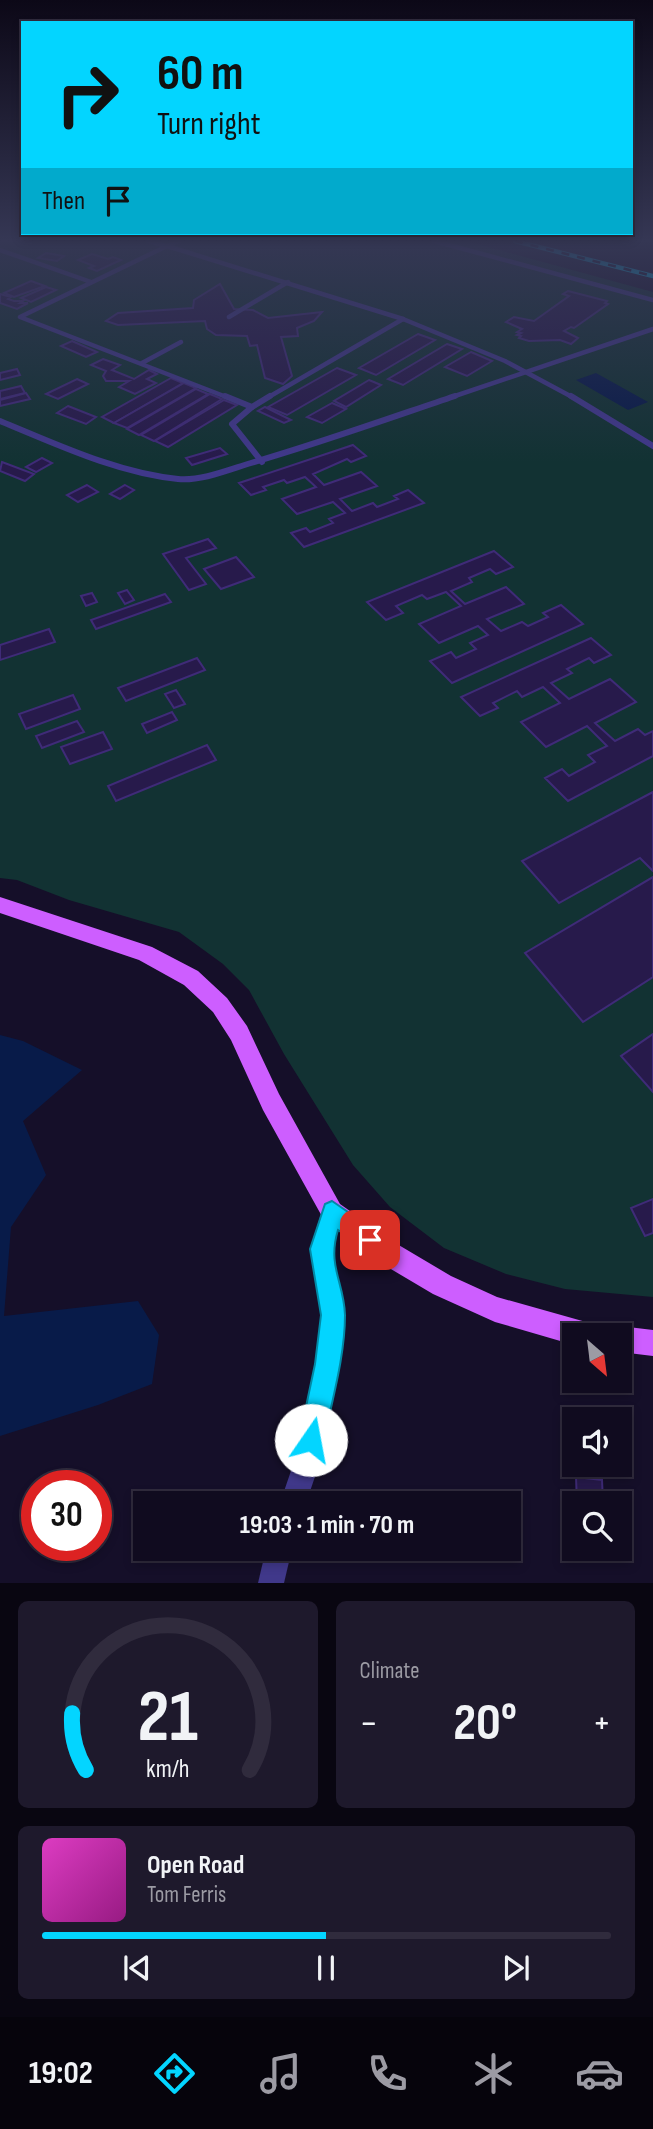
<!DOCTYPE html>
<html lang="en">
<head>
<meta charset="utf-8">
<style>
	body { margin:0; font-family:"Sofia Sans Condensed",sans-serif; background:#1e192c; color:#f1f3f6; height:100vh; display:flex; flex-direction:column; font-size:26px; white-space:nowrap }
	* { box-sizing:border-box; margin:0 }
	p { font-size:23px; color:#9c9ba4 }
	.icon { flex:none; width:38px; height:38px; fill:none; stroke:currentColor; stroke-width:2; stroke-linecap:round; stroke-linejoin:round }
	.map { position:relative; height:1583px; overflow:hidden }
	.drawer { display:flex; flex-direction:column; gap:18px; padding:18px; background:#090611; flex:1 }
	.drawer>* { flex:none }
	.top-card { position:absolute; left:21px; top:21px; width:612px; height:214px; border-radius:0px; box-shadow:0 4px 10px #0003,0 0 0 2px #302b3d; background:#03d5ff; color:#111; overflow:hidden }
	.needle { width:46px; rotate:152deg }
	.controls { position:absolute; left:562px; top:1323px; display:grid; gap:14px }
	.controls a { display:grid; place-items:center; width:70px; height:70px; border-radius:0px; background:#100b1f; box-shadow:0 4px 10px #0003,0 0 0 2px #302b3d; font-size:35px }
	.speed { position:absolute; left:21px; top:1470px; display:flex; gap:14px; font-size:35px; font-weight:700; text-align:center }
	.speed>* { display:grid; place-content:center; width:91px; height:91px; border-radius:50%; background:#100b1f; box-shadow:0 4px 10px #0003,0 0 0 2px #302b3d; line-height:1 }
	.speed .limit { border:10px solid #d22; background:#fff; color:#111 }
	.pin { position:absolute; display:grid; place-items:center; width:60px; height:60px; color:#fff; margin:-30px; border-radius:14px; box-shadow:0 4px 10px #0006 }
	.me { position:absolute; width:77px; margin:-38px; rotate:12deg; stroke-linejoin:round; filter:drop-shadow(0 0 5px #0008) }
	.turn { display:flex; align-items:center; gap:24px; height:147px; padding:0 21px; font-size:32px }
	.turn .icon { width:91px; height:91px; stroke-width:2.5 }
	.turn b { display:block; font-size:49px; line-height:60px }
	.then { display:flex; align-items:center; height:66px; padding:0 21px; background:#0003; gap:14px; font-size:26px }
	.big { font-size:52px; font-weight:700; line-height:1.1 }
	.drawer .widget { flex:1; display:flex; flex-direction:column; justify-content:center; gap:10px; min-width:0; padding:0 24px; border-radius:10px; background:#1e192c }
	.drawer .dial { align-items:center; gap:0 }
	.dial svg { height:182px; overflow:visible; fill:none; stroke:#302b3d; stroke-width:7; stroke-linecap:round; text-anchor:middle }
	.dial text { fill:#f1f3f6; stroke:none }
	.song { display:flex; align-items:center; gap:21px }
	.cover { width:84px; height:84px; border-radius:10px; background:linear-gradient(135deg,hsl(310 70% 55%),hsl(310 70% 35%)) }
	.played { height:7px; border-radius:4px; background:linear-gradient(90deg,#03d5ff 50%,#302b3d 50%) }
	.keys { display:flex; justify-content:space-around; direction:ltr }
	.heat { display:flex; justify-content:space-between; align-items:center; font-size:38px; direction:ltr }
	.drawer .tiles { flex:1; display:grid; gap:18px; grid-template-columns:1fr 1fr }
	.widget:last-child { grid-column:span 2 }
	.trip { position:absolute; left:133px; top:1491px; width:388px; height:70px; border-radius:0px; background:#100b1f; box-shadow:0 4px 10px #0003,0 0 0 2px #302b3d; font-weight:700; line-height:70px; text-align:center }
	.menu { display:flex; height:112px; justify-content:space-around; align-items:center; background:#06040c; color:#9c9ba4 }
	.menu .icon { width:49px; height:49px }
	.menu .current { color:#03d5ff }
	.menu b { font-size:32px; color:#f1f3f6 }
	.map>svg:first-child { display:block }
	.green { fill:#123233 }
	.water { fill:#081b49 }
	.building { fill:#271a4b; stroke:#3f2b78; stroke-width:2 }
	.lines { fill:none; stroke-linecap:round; stroke-linejoin:round }
	.service-far1 { stroke:#40388a; stroke-width:4.5 }
	.service { stroke:#40388a; stroke-width:6 }
	.minor { fill:#40388a; fill-rule:evenodd }
	.primary { fill:#cd5eff; fill-rule:evenodd }
	.rail-casing { stroke:#03d5ff; stroke-width:4.5 }
	.rail { stroke:#150f29; stroke-width:2.5; stroke-dasharray:8; stroke-linecap:butt }
	.route { fill:#03d5ff; stroke:#028aa6; stroke-width:2 }
</style>
</head>
<body>
<div class="map">
<svg width="653" height="1583" viewBox="0 0 653 1583">
	<rect width="100%" height="100%" fill="#150f29"/>
	<path class="green" d="M0 241H466L653 292V1297L565 1289 506 1274 444 1248 390 1207 353 1165 284 1054 249 990 223 964 179 932 69 900 17 880 0 878Z"/>
	<g class="water">
		<path d="M596 373 648 402 628 410 576 380Z"/>
		<path d="M0 1035 23 1041 82 1070 23 1121 46 1175 11 1227 4 1316 138 1301 159 1335 152 1384 98 1405 0 1436Z"/>
	</g>
	<g class="building">
		<path d="M46 253 64 256 57 261 38 258Z"/>
		<path d="M92 254 108 259 113 257 121 260 97 271 89 268 94 266 78 260Z"/>
		<path d="M31 281 45 286 14 297 4 293Z"/>
		<path d="M220 284 234 309 253 310 268 318 322 312 314 321 297 328 298 336 281 337 292 376 283 384 265 378 257 345 250 346 247 336 216 335 207 329 205 321 118 325 106 321 118 313 193 308 194 300Z"/>
		<path d="M46 287 56 290 31 302 21 298Z"/>
		<path d="M568 291 607 301 605 303 608 304 574 328 571 327 564 331 578 338 571 344 560 340 529 341 519 338 521 336 517 335 521 333 517 332 522 329 506 322 514 317 534 321 569 296 563 294Z"/>
		<path d="M0 294 11 297 8 299 14 301H23L20 303H28L17 309 0 303Z"/>
		<path d="M418 334 435 340 376 375 359 368Z"/>
		<path d="M72 341 97 352 86 357 61 346Z"/>
		<path d="M447 344 462 349 403 385 388 379Z"/>
		<path d="M471 352 492 361 467 376 445 367Z"/>
		<path d="M103 359 120 365 112 370 134 379 149 370 157 374 147 379 156 383 135 394 119 387 129 381H106L103 376 106 371 91 365Z"/>
		<path d="M337 368 356 375 287 415 268 407Z"/>
		<path d="M17 369 20 375 0 380V373Z"/>
		<path d="M171 378 183 383 114 423 102 417Z"/>
		<path d="M77 379 88 384 58 399 46 394Z"/>
		<path d="M369 380 381 385 346 407 334 401Z"/>
		<path d="M184 383 196 388 127 428 114 423Z"/>
		<path d="M21 386 25 393 0 399V391Z"/>
		<path d="M196 389 208 394 139 435 127 429Z"/>
		<path d="M26 393 30 399 0 406V400Z"/>
		<path d="M210 394 222 399 154 441 141 435Z"/>
		<path d="M224 400 237 405 168 447 155 441Z"/>
		<path d="M332 403 346 409 322 423 307 417Z"/>
		<path d="M68 406 96 417 86 424 57 413Z"/>
		<path d="M265 407 291 420 284 423 258 411Z"/>
		<path d="M353 445 366 456 351 462 347 459 313 474 324 485 361 472 377 486 340 499 352 511 373 503 377 507 398 499 394 496 408 490 424 503 304 547 291 533 306 528 310 532 333 523 329 519 345 513 333 502 297 514 282 499 316 487 305 477 287 483 284 480 263 487 266 490 251 495 239 483Z"/>
		<path d="M220 448 227 454 192 465 186 458Z"/>
		<path d="M42 458 52 463 36 472 26 467Z"/>
		<path d="M2 462 34 474 25 481 0 471Z"/>
		<path d="M87 485 98 492 78 502 67 495Z"/>
		<path d="M125 485 134 490 120 499 110 494Z"/>
		<path d="M208 539 216 548 186 558 206 584 189 590 163 554Z"/>
		<path d="M494 551 513 567 496 574 490 569 469 578 472 582 451 591 465 604 506 587 524 604 487 619 501 631 522 622 528 626 548 617 543 613 561 605 583 624 452 683 430 661 451 652 456 658 476 649 470 643 488 635 478 626 439 643 419 624 461 606 446 592 427 599 422 595 396 606 403 613 386 620 367 602Z"/>
		<path d="M236 557 254 577 221 589 204 569Z"/>
		<path d="M127 590 134 600 125 604 118 593Z"/>
		<path d="M92 593 97 602 86 606 81 596Z"/>
		<path d="M165 594 171 602 96 629 91 620Z"/>
		<path d="M49 629 55 642 0 660V645Z"/>
		<path d="M591 638 611 655 594 663 589 658 567 669 572 673 551 683 569 699 610 679 636 702 595 723 615 741 638 729 645 735 653 731V756L568 801 545 778 562 769 569 776 595 762 588 755 607 746 587 726 546 747 521 722 560 703 543 687 522 697 517 691 493 703 498 708 480 716 461 697Z"/>
		<path d="M197 658 205 670 126 701 118 688Z"/>
		<path d="M176 690 185 704 174 708 165 694Z"/>
		<path d="M73 695 80 709 26 729 19 714Z"/>
		<path d="M172 712 177 720 147 733 142 724Z"/>
		<path d="M77 721 84 732 42 748 36 736Z"/>
		<path d="M103 732 112 749 70 764 61 747Z"/>
		<path d="M207 745 216 760 116 801 108 786Z"/>
		<path d="M653 792V871L640 858 559 903 522 861Z"/>
		<path d="M653 877V977L583 1022 525 953Z"/>
		<path d="M653 1034V1092L621 1056Z"/>
		<path d="M653 1199V1233L645 1236 631 1208Z"/>
		<path d="M576 1477 602 1480 603 1503H577Z"/>
	</g>
	<g class="lines">
		<g class="service-far1">
			<path d="M148 241 167 246 179 241"/>
			<path d="M434 241 653 300"/>
			<path d="M0 250 91 282"/>
			<path d="M229 317 288 282"/>
			<path d="M403 319 505 361 574 398"/>
			<path d="M142 363 181 342"/>
			<path d="M229 398 20 317 167 246 403 319"/>
			<path d="M267 398 403 319"/>
			<path d="M449 398 653 329"/>
		</g>
		<g class="service">
			<path d="M225 396 252 407 270 396"/>
			<path d="M571 396 653 446"/>
			<path d="M252 407 232 424 262 462"/>
			<path d="M0 421C56 444 117 473 178 479 202 481 228 470 251 463 320 443 387 419 455 396"/>
		</g>
		<g class="minor">
			<path d="M332 1201 340 1204 343 1212 332 1249 345 1315 339 1364 319 1465 306 1503H280L293 1465 315 1364 321 1315 310 1249 324 1204Z"/>
			<path d="M266 1549H292L284 1583H258Z"/>
		</g>
		<g class="primary">
			<path d="M0 897 152 947 198 971 227 998 247 1026 279 1094 340 1204 397 1244 451 1276 497 1297 586 1322 595 1326 599 1335H574V1345L495 1322 433 1294 379 1262 324 1220 263 1110 231 1040 213 1012 184 985 139 960 0 913Z"/>
			<path d="M620 1326 653 1330V1356L620 1352V1335H609L611 1330Z"/>
		</g>
		<defs>
			<path id="rail" d="M515 241 653 276"/>
		</defs>
		<use href="#rail" class="rail-casing"/>
		<use href="#rail" class="rail"/>
	</g>
	<linearGradient id="sky" x2="0" y2="1"><stop stop-color="#0c0817"/><stop offset="0.52" stop-color="#353754"/><stop offset="1" stop-color="#353754" stop-opacity="0"/></linearGradient>
	<rect width="653" height="462" fill="url(#sky)"/>
	<path class="route" d="M332 1201 377 1232 381 1240 377 1247 370 1251 338 1230C327 1266 344 1282 345 1315 345 1356 332 1400 324 1440L320 1449 311 1452 302 1449 299 1440 315 1364 321 1315 310 1249 325 1204Z"/>
</svg>
<div class="controls">
<a><svg class="needle" viewBox="-14 -14 28 28"><path d="M0-13l5 13h-10z" fill="#e53935"/><path d="M0 13l5-13h-10z" fill="#9c9ba4"/></svg></a>
<a><svg class="icon" aria-label="sound" viewBox="0 0 24 24"><path d="M4 9h4l5-4v14l-5-4H4zM17 9q2 3 0 6"/></svg></a>
<a><svg class="icon" aria-label="search" viewBox="0 0 24 24"><circle cx="10" cy="10" r="6"/><path d="M15 15l6 6"/></svg></a>
</div>
<div class="speed"><div class="limit">30</div></div>
<div class="pin" style="left:370px;top:1240px;background:#d93025"><svg class="icon" aria-label="arrive" viewBox="0 0 24 24"><path d="M6 21V4h12l-3 4 3 4H6"/></svg></div>
<svg class="me" style="left:311px;top:1440px" viewBox="-20 -20 40 40"><circle r="19" fill="#fff"/><path d="M0-13L10 11 0 6-10 11z" fill="#03d5ff"/></svg>
<div class="trip">19:03 · 1 min · 70 m</div>
<div class="top-card">
<div class="turn"><svg class="icon" aria-label="right" viewBox="0 0 24 24"><path d="M7 20v-9h11M14 6l5 5-5 5"/></svg><div><b>60 m</b>Turn right</div></div>
<div class="then">Then<svg class="icon" aria-label="arrive" viewBox="0 0 24 24"><path d="M6 21V4h12l-3 4 3 4H6"/></svg></div>
</div>
</div>
<section class="drawer">
<div class="tiles">
<div class="widget dial"><svg viewBox="0 0 100 80">
<path d="M14 69A42 42 0 1 1 86 69"/>
<path d="M14 69A42 42 0 0 1 8 44" stroke="#03d5ff"/>
<text x="50" y="56" font-size="32" font-weight="700">21</text>
<text x="50" y="72" font-size="11">km/h</text>
</svg></div>
<div class="widget"><p>Climate</p>
<div class="heat"><a>−</a><b class="big">20°</b><a>+</a></div>
</div>
<div class="widget">
<div class="song"><i class="cover"></i><div><b>Open Road</b><p>Tom Ferris</p></div></div>
<div class="played"></div>
<div class="keys"><svg class="icon" aria-label="previous" viewBox="0 0 24 24"><path d="M18 5L8 12l10 7zM5 5v14"/></svg><svg class="icon" aria-label="pause" viewBox="0 0 24 24"><path d="M8 5v14M16 5v14"/></svg><svg class="icon" aria-label="next" viewBox="0 0 24 24"><path d="M6 5l10 7-10 7zM19 5v14"/></svg></div>
</div>
</div>
</section>
<nav class="menu">
<b>19:02</b>
<svg class="icon current" aria-label="directions" viewBox="0 0 24 24"><path d="M12 3l9 9-9 9-9-9zM9 14v-3h6M13 9l2 2-2 2"/></svg>
<svg class="icon" aria-label="music" viewBox="0 0 24 24"><path d="M9 18V5l10-2v13"/><circle cx="6" cy="18" r="3"/><circle cx="16" cy="16" r="3"/></svg>
<svg class="icon" aria-label="phone" viewBox="0 0 24 24"><path d="M5 4h4l2 5-3 2q2 4 5 5l2-3 5 2v4C11 20 4 13 5 4z"/></svg>
<svg class="icon" aria-label="climate" viewBox="0 0 24 24"><path d="M12 3v18M4 7l16 10M4 17L20 7"/></svg>
<svg class="icon" aria-label="car" viewBox="0 0 24 24"><path d="M5 17H2v-5l4-1 3-4h7l3 4 3 1v5h-3M9 17h6M6 11h13"/><circle cx="7" cy="17" r="2"/><circle cx="17" cy="17" r="2"/></svg>
</nav>
</body>
</html>
